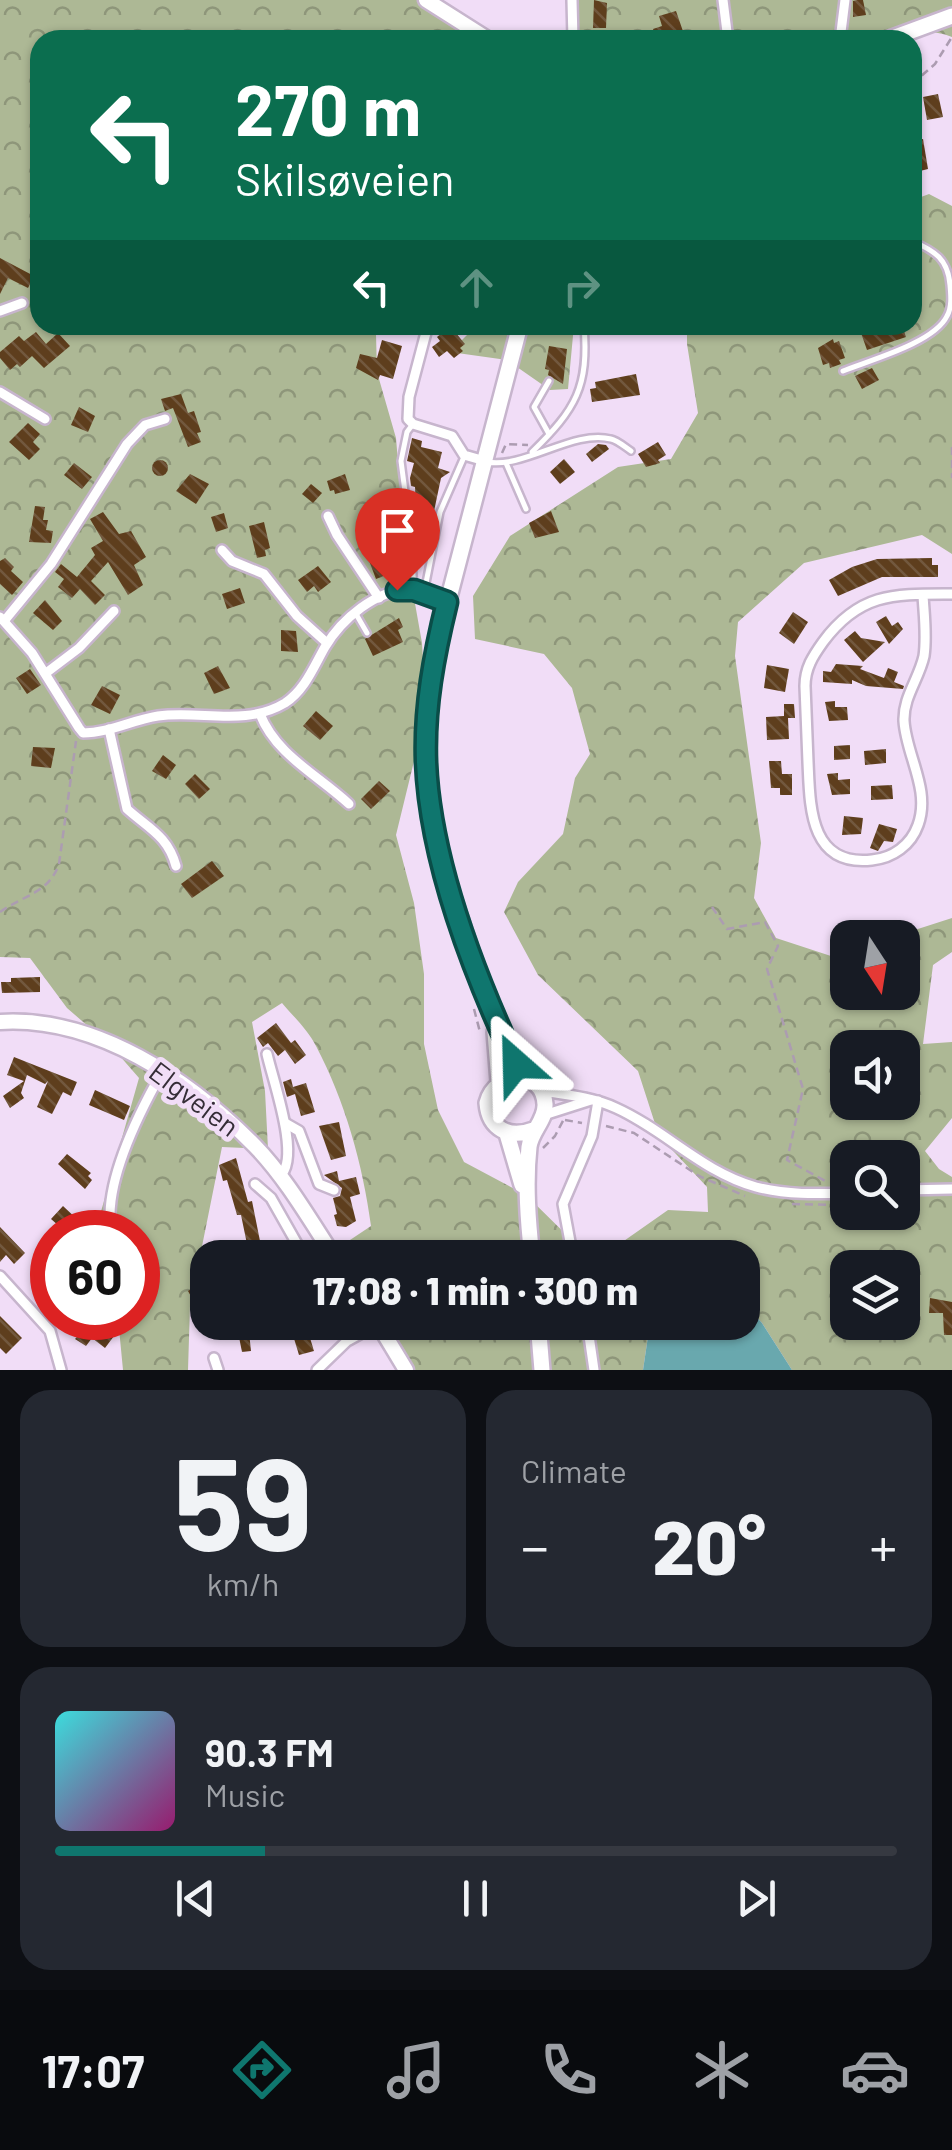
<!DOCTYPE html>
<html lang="en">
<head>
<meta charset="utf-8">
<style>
	body { margin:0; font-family:Barlow,sans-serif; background:#242831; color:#f1f3f6; height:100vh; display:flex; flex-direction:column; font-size:38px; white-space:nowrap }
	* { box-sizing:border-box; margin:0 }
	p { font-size:32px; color:#9ea1a6 }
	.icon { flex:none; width:55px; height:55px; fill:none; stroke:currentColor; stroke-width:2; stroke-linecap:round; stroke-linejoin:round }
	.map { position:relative; height:1370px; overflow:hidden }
	.drawer { display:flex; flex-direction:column; gap:20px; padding:20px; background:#0d0f14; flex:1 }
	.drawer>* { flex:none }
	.top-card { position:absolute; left:30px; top:30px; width:892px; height:305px; border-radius:30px; box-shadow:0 2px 8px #0004; background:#0b6e4f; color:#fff; overflow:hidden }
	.needle { width:65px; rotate:168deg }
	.tools { position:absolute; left:830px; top:920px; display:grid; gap:20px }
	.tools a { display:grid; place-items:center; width:90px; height:90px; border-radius:20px; background:#171b24; box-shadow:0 2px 8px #0004; font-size:50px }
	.speed { position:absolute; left:30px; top:1210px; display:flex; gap:20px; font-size:50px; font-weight:700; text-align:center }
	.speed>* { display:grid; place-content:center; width:130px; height:130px; border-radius:50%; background:#171b24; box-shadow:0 2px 8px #0004; line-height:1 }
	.speed .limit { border:15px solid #d22; background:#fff; color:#111 }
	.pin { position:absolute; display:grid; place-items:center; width:85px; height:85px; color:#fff; margin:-102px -42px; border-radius:50% 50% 50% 0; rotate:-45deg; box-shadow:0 0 10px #0007 }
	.pin .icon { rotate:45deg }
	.me { position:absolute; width:110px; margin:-55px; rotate:335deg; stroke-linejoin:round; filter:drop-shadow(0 0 8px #0008) }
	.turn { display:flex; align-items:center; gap:35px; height:210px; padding:0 40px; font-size:45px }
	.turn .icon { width:130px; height:130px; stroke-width:2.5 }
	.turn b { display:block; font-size:70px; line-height:85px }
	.lanes { display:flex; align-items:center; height:95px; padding:0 40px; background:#0003; justify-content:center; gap:50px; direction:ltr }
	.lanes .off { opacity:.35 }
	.big { font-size:75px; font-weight:800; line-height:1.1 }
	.drawer .card { flex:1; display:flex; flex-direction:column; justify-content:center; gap:15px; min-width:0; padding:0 35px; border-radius:30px; background:#242831 }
	.drawer .dial { align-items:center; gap:0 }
	.dial b { font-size:130px; line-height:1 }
	.song { display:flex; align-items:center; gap:30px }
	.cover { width:120px; height:120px; border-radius:15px; background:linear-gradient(135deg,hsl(180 70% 55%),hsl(320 70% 35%)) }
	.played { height:10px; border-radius:5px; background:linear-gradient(90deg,#0f766e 25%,#363941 25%) }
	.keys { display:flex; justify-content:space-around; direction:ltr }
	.heat { display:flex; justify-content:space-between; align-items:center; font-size:55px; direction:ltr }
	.drawer .tiles { flex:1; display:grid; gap:20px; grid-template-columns:1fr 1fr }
	.card:last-child { grid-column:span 2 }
	.trip { position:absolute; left:190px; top:1240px; width:570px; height:100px; border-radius:30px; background:#171b24; box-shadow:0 2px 8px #0004; font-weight:800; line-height:100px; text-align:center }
	.menu { display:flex; height:160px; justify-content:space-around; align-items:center; background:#090b0e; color:#9ea1a6 }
	.menu .icon { width:70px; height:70px }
	.menu .selected { color:#0f766e }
	.menu b { font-size:45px; color:#f1f3f6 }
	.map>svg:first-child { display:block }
	.forest { fill:url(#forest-crowns); fill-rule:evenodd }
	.water { fill:#69a8ae }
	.building { fill:url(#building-back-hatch) }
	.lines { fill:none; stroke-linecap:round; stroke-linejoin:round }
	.lane-casing { stroke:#c7b5cd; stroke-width:10 }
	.street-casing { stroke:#c7b5cd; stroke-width:14 }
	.secondary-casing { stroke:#c7b5cd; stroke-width:19 }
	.primary-casing { stroke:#c7b5cd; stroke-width:20 }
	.path { stroke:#ac9cb1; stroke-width:2.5; stroke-dasharray:8 5; stroke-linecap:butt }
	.lane { stroke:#fff; stroke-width:5 }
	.street { stroke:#fff; stroke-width:9 }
	.secondary { stroke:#fff; stroke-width:14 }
	.primary { stroke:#fff; stroke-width:15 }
	.route-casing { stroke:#0a4d48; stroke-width:25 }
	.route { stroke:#0f766e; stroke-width:18 }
	.labels { text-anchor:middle; stroke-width:10; stroke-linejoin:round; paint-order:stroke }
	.street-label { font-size:28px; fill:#352d37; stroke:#f1ddf7 }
</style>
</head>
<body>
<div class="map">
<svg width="952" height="1370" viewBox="0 0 952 1370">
	<defs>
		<pattern id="forest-crowns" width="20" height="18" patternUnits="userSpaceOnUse" patternTransform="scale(2.5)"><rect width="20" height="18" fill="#adb895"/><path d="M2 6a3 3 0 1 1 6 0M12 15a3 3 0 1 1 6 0" fill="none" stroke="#8e967a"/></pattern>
		<pattern id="building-back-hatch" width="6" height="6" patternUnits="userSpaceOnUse" patternTransform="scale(2.5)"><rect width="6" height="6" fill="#5e3e1d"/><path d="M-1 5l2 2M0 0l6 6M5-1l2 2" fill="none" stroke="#72583e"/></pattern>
	</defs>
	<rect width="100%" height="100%" fill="#f1ddf7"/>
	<g class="forest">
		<path d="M0 0H428L495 40H40V325H380L376 334 377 372 396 438 405 547 422 643 426 712 396 835 414 903 424 974V1044L438 1110 464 1162 526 1195 589 1257H344L341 1246 371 1226C363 1165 345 1101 316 1046 308 1030 293 1016 282 1003L252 1022 265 1091 268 1149 222 1147 190 1306 188 1370H123L118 1318H138V1232H105L100 1215 139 1078 112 1047 67 1008 30 958 0 957Z"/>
		<path d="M565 0H952V37C929 28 905 32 879 40H575Z"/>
		<path d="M929 194 952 206V554L922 535 804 563 738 622 735 656 761 843 754 898 776 938 834 957 847 952 848 992H902V938L893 937 952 918V952L933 965 923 1044 952 1042V1118L925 1151 939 1169 952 1177V1370H792L762 1323 743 1303 742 1258 601 1257 668 1210 708 1212 707 1187 659 1136 638 1071 538 975 504 912 518 882 563 834 575 778 590 754 572 688 544 654 475 639 473 596 510 536 618 467 671 459 698 413 687 344V325H912L913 200ZM848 1048H902V1102H848ZM848 1158H902V1212H848ZM848 1268H902V1322H848Z"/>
		<path d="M477 325H574L568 389 550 390 507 360 450 352Z"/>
		<path d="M372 1323H650L643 1370H403Z"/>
	</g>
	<path class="water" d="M743 1303 762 1323 792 1370H643L650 1323 742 1322Z"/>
	<g class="building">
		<path d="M594 0 607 3 606 28H593Z"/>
		<path d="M857 0H863L866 15 853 17V1Z"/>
		<path d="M676 11 686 40H657L653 29 662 26 659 16Z"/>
		<path d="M938 94 943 117 927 120 923 97Z"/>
		<path d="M923 139 928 169 916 172 912 141Z"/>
		<path d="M0 258 34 276 28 288 8 278 0 294Z"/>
		<path d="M594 325H622V330L596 335Z"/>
		<path d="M872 325H902L906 337 867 350 861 333 873 329Z"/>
		<path d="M447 329 452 334 455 332 465 344 460 348 463 351 454 358 447 351 439 357 432 347 440 341 437 337Z"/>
		<path d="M36 332 46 344 58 333 70 346 44 368 32 356 20 367 17 364 10 370 0 358V352L19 336 24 341Z"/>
		<path d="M833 339 834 343 839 341 845 358 839 360 841 364 830 368 829 363 823 365 818 348Z"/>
		<path d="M382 340 402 346 393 379 380 375 378 380 356 368 360 354 377 358Z"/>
		<path d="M549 346 567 349 563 384 548 375 549 370 545 369Z"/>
		<path d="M872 368 879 380 862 389 855 376Z"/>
		<path d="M636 374 640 395 592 402 590 389 596 388 595 382Z"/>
		<path d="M181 394 188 413 194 411 201 432 197 433 201 442 188 447 173 408 165 411 161 399Z"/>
		<path d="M79 407 95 416 88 432 71 425Z"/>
		<path d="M28 423 40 434 33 442 40 449 29 460 9 442Z"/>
		<path d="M412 438 422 441 421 447 442 452 438 468 450 472 441 478 433 516 416 510 415 487 411 486 410 478 414 463 407 461Z"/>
		<path d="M658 442 666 455 658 460 660 463 646 467 638 454Z"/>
		<path d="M598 444 606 445 609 449 592 462 586 454Z"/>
		<path d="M564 459 575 472 560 484 550 472Z"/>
		<circle cx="160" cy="468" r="8"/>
		<path d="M74 463 92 477 82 489 64 475Z"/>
		<path d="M190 474 209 484 196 504 176 491Z"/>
		<path d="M345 474 350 490 335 494 334 490 330 491 327 481Z"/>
		<path d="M311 484 322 493 313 503 302 494Z"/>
		<path d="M35 506 45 507 43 520H48L46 530 53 531 51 543 29 542Z"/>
		<path d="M551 511 559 532 535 538 529 523Z"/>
		<path d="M103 512 119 534 131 531 146 557 134 565 143 585 128 595 108 562 91 581 105 595 95 605 80 589 72 598 58 587 64 579 55 572 61 564 77 577 95 555 91 548 103 541 90 519Z"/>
		<path d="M224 513 228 528 216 532 211 517Z"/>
		<path d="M264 522 270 548 265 550 266 556 257 558 249 526Z"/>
		<path d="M380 536 388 557 381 559 386 575 376 579 362 542Z"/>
		<path d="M5 558 14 567 11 571 23 582 12 595 0 584V561Z"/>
		<path d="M932 558V565H938V577H882L838 596 829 580 852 567 877 559Z"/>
		<path d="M318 566 331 582 318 592 314 586 307 592 298 580Z"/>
		<path d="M240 588 245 603 227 609 222 594Z"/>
		<path d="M45 600 62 621 53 630 33 613Z"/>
		<path d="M793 612 808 622 794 644 779 633Z"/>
		<path d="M886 616 892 626 898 622 903 629 889 644 876 622Z"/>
		<path d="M399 618 403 627 398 630 403 642 373 656 365 639Z"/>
		<path d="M281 630 296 631 298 652 281 651Z"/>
		<path d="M855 631 861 638 885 642 863 662 844 640Z"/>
		<path d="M836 664 863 666 860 669 884 678 888 668 898 672 894 682 904 686 903 689 866 686 852 680V684L823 682V671L831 672Z"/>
		<path d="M767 665 789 669 785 692 764 688Z"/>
		<path d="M218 666 230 688 214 694 204 673Z"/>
		<path d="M30 669 41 685 27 694 16 678Z"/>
		<path d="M102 686 120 695 110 714 91 705Z"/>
		<path d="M835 701V707H847L848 720 829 721 825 702Z"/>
		<path d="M784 704H794L795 718H788L789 739 767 740 766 717 784 716Z"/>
		<path d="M316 711 333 726 320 740 303 726Z"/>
		<path d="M850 745V759L834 760V746Z"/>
		<path d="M33 747 55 748 51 768 31 766Z"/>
		<path d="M886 749V763L865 765 864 751Z"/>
		<path d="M163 755 176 765 166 779 152 771Z"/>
		<path d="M769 761H781L782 774H792V795H780V788H771Z"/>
		<path d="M838 773V780L850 779V794L832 795 827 774Z"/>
		<path d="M195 774 210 789 199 799 185 784Z"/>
		<path d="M379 781 390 791 371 809 361 799Z"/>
		<path d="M892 785 893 799 871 800V786Z"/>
		<path d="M844 816 863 818 861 834 842 835Z"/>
		<path d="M879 824 897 829 893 842 884 841 878 851 870 848Z"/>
		<path d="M212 861 224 876 192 898 181 884Z"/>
		<path d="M40 977V992L2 993 1 982H11V978Z"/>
		<path d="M276 1023 291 1043 295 1040 306 1055 295 1064 285 1050 278 1056 268 1043 263 1047 257 1038Z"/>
		<path d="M14 1057 77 1082 71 1096 63 1092 52 1114 37 1107 48 1081 45 1084 27 1075 21 1093 24 1098 10 1108 3 1096 24 1081 7 1075Z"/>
		<path d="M291 1079 293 1087 306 1083 315 1112 301 1116 295 1094 287 1097 283 1082Z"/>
		<path d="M95 1090 130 1106 124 1120 89 1105Z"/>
		<path d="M339 1122 346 1156 331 1160 319 1126Z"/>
		<path d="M67 1154 91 1173 88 1176 92 1180 85 1189 58 1164Z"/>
		<path d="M236 1158 248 1202 252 1201 260 1241 247 1244 241 1215H237L227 1180 223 1181 219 1165Z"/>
		<path d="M337 1171 339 1181 356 1177 360 1194 350 1197 356 1221 346 1227 337 1226 334 1215 337 1214 333 1198 340 1196 342 1188 324 1175Z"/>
		<path d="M63 1206 80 1222 70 1232H53L59 1226 51 1219Z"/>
		<path d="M0 1227 25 1253 14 1264 6 1255 0 1262Z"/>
		<path d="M287 1247 288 1258H269L268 1248Z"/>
		<path d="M52 1254V1282L39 1268Z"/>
		<path d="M199 1284 208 1296V1327L188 1291Z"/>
		<path d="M930 1298 952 1302V1335H944L943 1313H929Z"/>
		<path d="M0 1316 22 1338 6 1354 0 1348Z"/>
		<path d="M92 1320 114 1336 105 1348 92 1338 86 1346 75 1339Z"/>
		<path d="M236 1322H274V1327L249 1332 251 1351 242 1352Z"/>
		<path d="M307 1328 314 1351 299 1355 292 1332Z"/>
	</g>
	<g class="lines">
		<defs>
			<g id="lane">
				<path d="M843 371C870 360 934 343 947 316 952 307 951 296 950 285 948 259 935 251 912 241"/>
				<path d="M413 424 407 432 401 461 410 530 414 590"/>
				<path d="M549 434 534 407 549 381"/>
				<path d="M532 452C576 409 589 387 584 325"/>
				<path d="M487 462C524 469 574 429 611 439 617 440 625 447 631 451"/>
				<path d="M506 463 526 509"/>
				<path d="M424 593 440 512 464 457"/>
				<path d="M356 614 367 633"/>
			</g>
			<g id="street">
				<path d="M572 0 573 40"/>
				<path d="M723 0 728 40"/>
				<path d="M840 40 845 0"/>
				<path d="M0 311 22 303"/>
				<path d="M428 325 409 397 408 419 413 424 452 436 464 455 485 461"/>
				<path d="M0 392 45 419"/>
				<path d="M328 516 337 535 379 598"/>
				<path d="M222 550 232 561 264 574 297 616 327 643"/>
				<path d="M923 595C924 614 927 636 924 656 919 679 903 697 904 721 906 755 931 790 918 825 911 845 893 858 872 860 809 867 810 806 808 762 807 736 806 711 805 686 805 668 813 656 823 642 860 592 895 594 952 594"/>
				<path d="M0 617 32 653 79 728 83 733C109 733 132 720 158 716 201 710 245 727 285 703 305 690 314 666 325 647 341 620 377 588 411 590 423 591 435 597 447 602"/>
				<path d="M5 620 51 564 127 444 145 425 165 419"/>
				<path d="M46 673 79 648 114 611"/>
				<path d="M260 714C276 755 318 775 349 804"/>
				<path d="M109 729 127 809C148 828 168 836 176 866"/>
				<path d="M267 1054C273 1081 301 1158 280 1176"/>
				<path d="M541 1091C567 1095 592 1097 616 1108 665 1130 702 1172 756 1187 786 1195 817 1194 848 1193"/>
				<path d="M544 1115 591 1100"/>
				<path d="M285 1123 299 1131 319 1184 334 1190"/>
				<path d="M255 1184 271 1198 305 1258"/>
				<path d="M902 1190 952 1189"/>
				<path d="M110 1214C111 1168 140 1111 162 1072"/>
				<path d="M573 1258 563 1204 592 1136 598 1101"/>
				<path d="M0 1276 50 1331 61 1370"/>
				<path d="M339 1322 350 1339"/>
				<path d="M587 1322 594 1370"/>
				<path d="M214 1358 218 1370"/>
				<path d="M317 1370 347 1341 378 1324"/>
			</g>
			<g id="secondary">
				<path d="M426 0 489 40"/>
				<path d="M0 1022C96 1016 190 1080 255 1146 286 1178 310 1220 335 1258"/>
				<path d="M377 1322 406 1370"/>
			</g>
			<g id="primary">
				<path d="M887 40 952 16"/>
				<path d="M520 325 435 651 426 736 429 796 443 868 492 1013 523 1077"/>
				<path d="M495 1032 499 1082"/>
				<path d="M507 1134 522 1185"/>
				<path d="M532 1258C528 1221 525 1184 529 1147 531 1131 546 1120 545 1104 543 1068 495 1071 487 1103 489 1129 509 1139 533 1130"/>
				<path d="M538 1322 542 1370"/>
			</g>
		</defs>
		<use href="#lane" class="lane-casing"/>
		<use href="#street" class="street-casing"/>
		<use href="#secondary" class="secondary-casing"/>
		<use href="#primary" class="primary-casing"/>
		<g class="path">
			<path d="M912 84 935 64 952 37"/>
			<path d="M952 447V478"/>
			<path d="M502 453 506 444 528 445"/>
			<path d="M712 907 727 929 765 922 778 946 767 969 803 1089 787 1160 829 1183"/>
			<path d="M0 912C24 895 49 893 59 864L76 741"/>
			<path d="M474 1009 480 1032"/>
			<path d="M527 1053 551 1070 561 1084"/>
			<path d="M565 1120 582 1123"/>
			<path d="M606 1126 634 1133 699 1176 745 1196"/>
			<path d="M543 1148 555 1136 564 1119"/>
			<path d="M792 1204 834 1205"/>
		</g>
		<use href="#lane" class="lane"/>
		<use href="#street" class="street"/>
		<use href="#secondary" class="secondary"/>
		<use href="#primary" class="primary"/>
	</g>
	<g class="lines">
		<defs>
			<path id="route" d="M397 590H414L447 602C434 655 424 707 426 762 430 862 474 974 516 1064"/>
		</defs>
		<use href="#route" class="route-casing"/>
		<use href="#route" class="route"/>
	</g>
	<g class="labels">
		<g class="street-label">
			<text transform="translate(194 1099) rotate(37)" y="10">Elgveien</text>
		</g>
	</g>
</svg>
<div class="tools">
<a><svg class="needle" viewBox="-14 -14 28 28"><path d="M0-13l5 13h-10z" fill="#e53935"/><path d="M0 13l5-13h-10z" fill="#9ea1a6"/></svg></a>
<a><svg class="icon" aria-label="sound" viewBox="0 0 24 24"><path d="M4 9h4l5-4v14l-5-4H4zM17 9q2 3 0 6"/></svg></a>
<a><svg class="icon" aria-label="search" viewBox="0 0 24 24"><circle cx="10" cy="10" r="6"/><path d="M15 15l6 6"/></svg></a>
<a><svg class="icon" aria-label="layers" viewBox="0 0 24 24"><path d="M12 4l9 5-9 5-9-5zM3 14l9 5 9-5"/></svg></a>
</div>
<div class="speed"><div class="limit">60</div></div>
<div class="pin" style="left:397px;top:590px;background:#d93025"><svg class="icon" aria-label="arrive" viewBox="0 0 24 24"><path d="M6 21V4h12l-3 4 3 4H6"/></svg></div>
<svg class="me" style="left:516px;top:1064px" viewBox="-20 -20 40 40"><path d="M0-17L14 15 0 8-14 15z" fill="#0f766e" stroke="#fff" stroke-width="4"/></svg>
<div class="trip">17:08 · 1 min · 300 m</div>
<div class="top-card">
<div class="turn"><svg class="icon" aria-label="left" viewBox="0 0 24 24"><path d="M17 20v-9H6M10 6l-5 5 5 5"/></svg><div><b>270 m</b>Skilsøveien</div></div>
<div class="lanes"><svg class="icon" aria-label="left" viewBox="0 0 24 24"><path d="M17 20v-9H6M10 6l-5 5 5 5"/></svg><svg class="icon off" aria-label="ahead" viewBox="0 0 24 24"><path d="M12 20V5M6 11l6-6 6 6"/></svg><svg class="icon off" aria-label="right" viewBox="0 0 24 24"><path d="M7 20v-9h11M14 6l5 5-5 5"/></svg></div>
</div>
</div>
<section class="drawer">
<div class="tiles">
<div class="card dial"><b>59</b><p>km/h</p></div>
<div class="card"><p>Climate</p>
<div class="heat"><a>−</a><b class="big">20°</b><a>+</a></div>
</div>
<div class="card">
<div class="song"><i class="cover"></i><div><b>90.3 FM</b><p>Music</p></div></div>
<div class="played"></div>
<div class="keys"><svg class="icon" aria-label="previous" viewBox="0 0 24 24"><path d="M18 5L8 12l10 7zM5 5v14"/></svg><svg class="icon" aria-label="pause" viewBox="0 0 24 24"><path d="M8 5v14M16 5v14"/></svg><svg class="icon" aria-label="next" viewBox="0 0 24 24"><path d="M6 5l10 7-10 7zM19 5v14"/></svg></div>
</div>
</div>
</section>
<nav class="menu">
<b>17:07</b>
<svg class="icon selected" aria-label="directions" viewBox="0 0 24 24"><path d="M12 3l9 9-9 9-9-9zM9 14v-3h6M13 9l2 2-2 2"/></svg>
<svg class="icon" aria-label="music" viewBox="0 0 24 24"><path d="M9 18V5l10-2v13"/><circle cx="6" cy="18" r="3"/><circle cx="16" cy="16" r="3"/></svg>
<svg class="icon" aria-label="phone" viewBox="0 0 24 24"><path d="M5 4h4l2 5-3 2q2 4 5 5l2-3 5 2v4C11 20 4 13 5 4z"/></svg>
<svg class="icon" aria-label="climate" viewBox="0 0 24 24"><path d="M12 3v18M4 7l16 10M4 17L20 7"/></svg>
<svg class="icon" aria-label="car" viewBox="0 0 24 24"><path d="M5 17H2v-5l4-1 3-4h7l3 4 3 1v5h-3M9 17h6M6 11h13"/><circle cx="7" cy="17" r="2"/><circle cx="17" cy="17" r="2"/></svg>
</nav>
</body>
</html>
